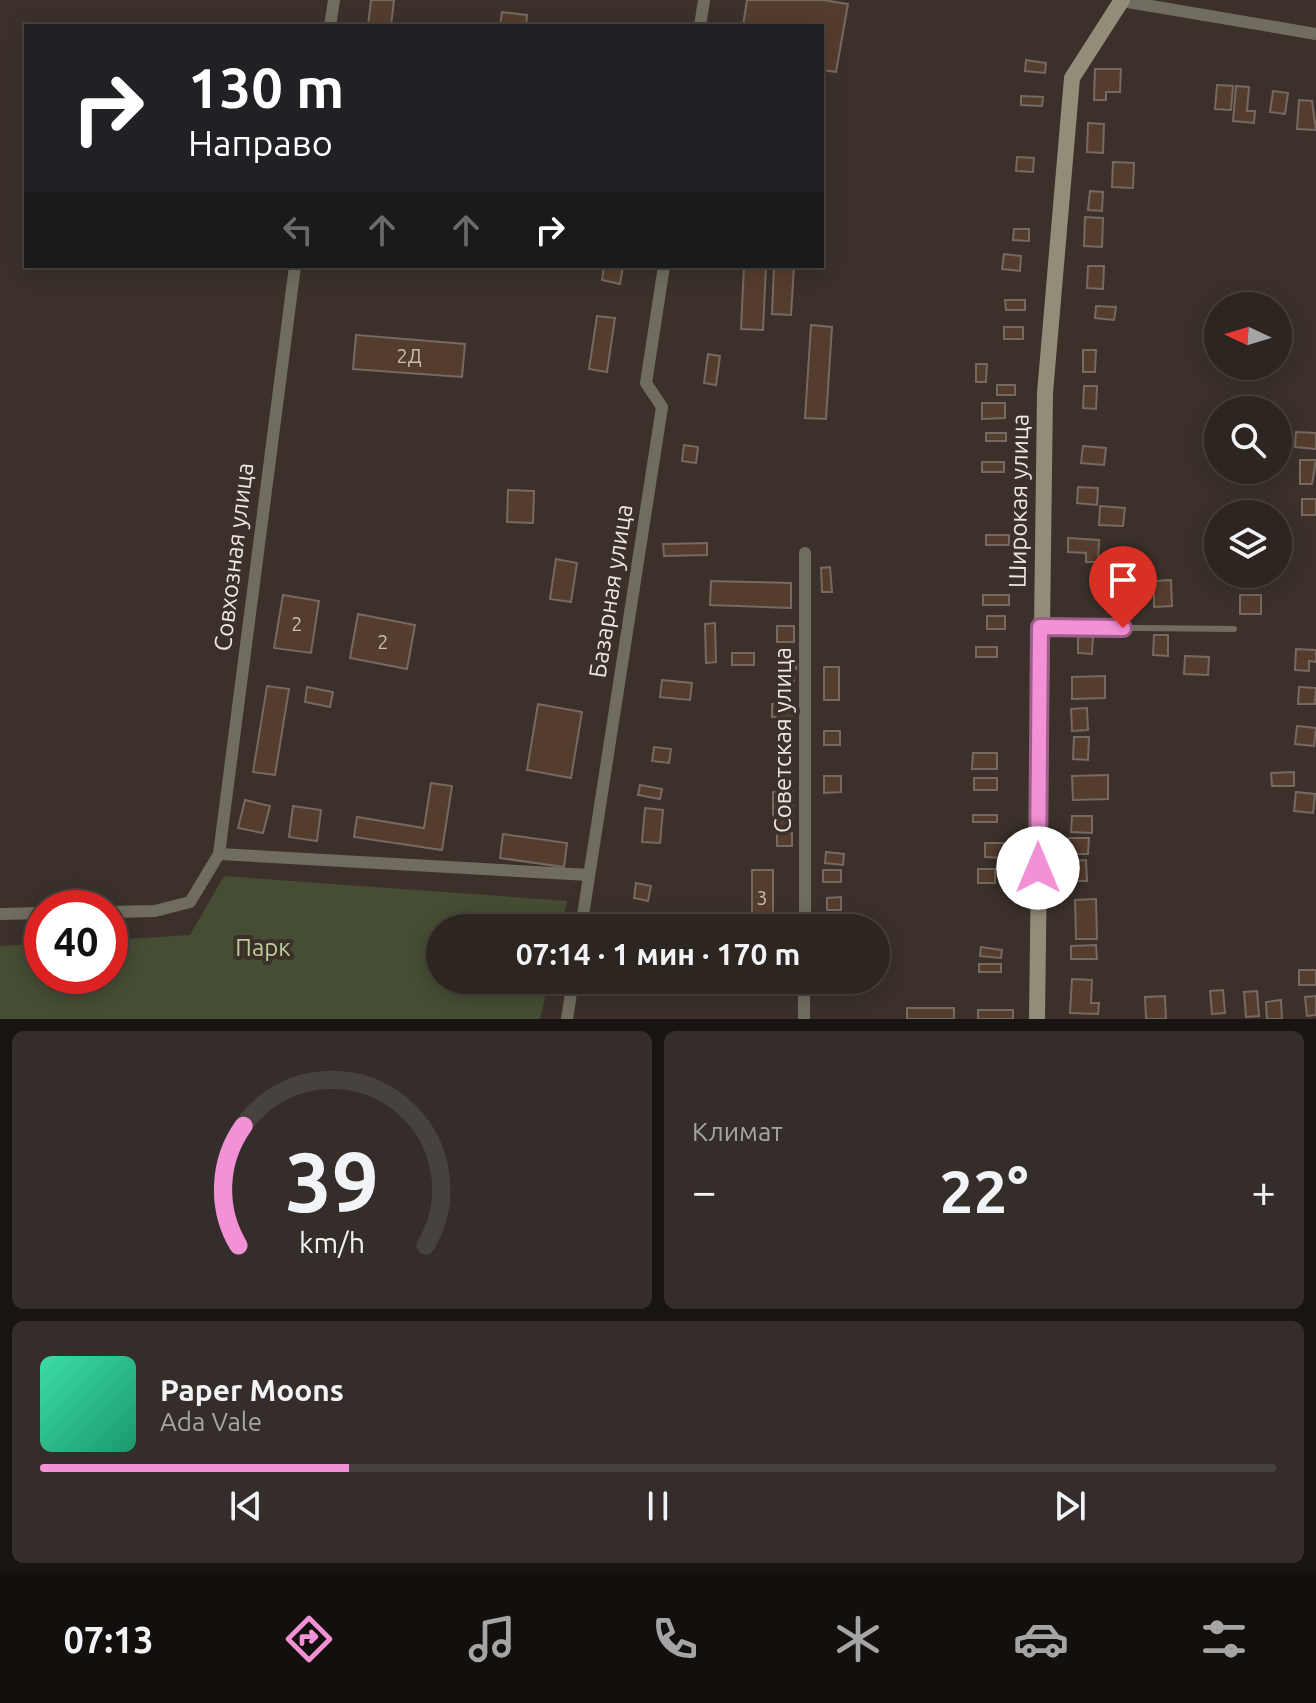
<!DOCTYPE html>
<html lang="ru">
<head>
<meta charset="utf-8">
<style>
	body { margin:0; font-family:Ubuntu,sans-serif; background:#342d29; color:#f1f3f6; height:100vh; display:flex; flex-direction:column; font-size:30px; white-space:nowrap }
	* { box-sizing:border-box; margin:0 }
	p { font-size:26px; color:#a6a5a5 }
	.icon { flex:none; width:44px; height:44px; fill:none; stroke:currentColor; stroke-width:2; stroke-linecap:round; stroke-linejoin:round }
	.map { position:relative; height:1019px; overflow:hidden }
	.details { display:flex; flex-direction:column; gap:12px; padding:12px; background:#181412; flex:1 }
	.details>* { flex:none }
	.top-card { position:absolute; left:24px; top:24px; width:800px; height:244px; border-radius:0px; box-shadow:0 4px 20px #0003,0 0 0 2px #48423e; background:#202124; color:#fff; overflow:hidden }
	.needle { width:52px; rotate:274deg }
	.buttons { position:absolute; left:1204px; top:292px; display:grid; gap:16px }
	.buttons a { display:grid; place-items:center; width:88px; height:88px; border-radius:50%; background:#2c2520; box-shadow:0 4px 20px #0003,0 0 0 2px #48423e; font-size:40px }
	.speed { position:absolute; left:24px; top:890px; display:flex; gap:16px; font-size:40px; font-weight:700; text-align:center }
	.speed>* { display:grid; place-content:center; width:104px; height:104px; border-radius:50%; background:#2c2520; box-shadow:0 4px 20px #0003,0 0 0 2px #48423e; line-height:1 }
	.speed .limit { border:12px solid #d22; background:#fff; color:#111 }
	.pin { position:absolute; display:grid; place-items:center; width:68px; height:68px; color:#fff; margin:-82px -34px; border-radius:50% 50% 50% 0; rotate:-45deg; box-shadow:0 0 8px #0007 }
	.pin .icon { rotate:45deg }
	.me { position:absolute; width:88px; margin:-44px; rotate:0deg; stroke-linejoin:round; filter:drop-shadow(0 0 6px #0008) }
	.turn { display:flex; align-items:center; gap:28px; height:168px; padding:0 32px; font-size:36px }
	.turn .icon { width:104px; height:104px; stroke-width:2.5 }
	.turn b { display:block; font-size:56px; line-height:68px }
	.lanes { display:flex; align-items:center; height:76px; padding:0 32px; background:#0003; justify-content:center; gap:40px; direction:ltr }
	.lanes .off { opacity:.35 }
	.big { font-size:60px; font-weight:700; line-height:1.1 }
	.details .card { flex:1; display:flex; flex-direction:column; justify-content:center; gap:12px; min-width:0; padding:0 28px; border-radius:12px; background:#342d29 }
	.details .dial { align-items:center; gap:0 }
	.dial svg { height:208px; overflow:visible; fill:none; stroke:#48423e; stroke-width:7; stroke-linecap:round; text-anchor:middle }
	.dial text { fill:#f1f3f6; stroke:none }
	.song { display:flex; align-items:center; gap:24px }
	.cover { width:96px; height:96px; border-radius:12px; background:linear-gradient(135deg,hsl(160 70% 55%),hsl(160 70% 35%)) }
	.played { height:8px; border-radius:4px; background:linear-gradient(90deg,#f391d6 25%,#48423e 25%) }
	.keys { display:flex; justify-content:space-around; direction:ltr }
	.heat { display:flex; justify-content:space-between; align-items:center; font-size:44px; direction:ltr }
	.details .tiles { flex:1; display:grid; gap:12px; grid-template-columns:1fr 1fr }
	.card:last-child { grid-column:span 2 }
	.trip { position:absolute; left:426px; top:914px; width:464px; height:80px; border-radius:40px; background:#2c2520; box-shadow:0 4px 20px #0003,0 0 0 2px #48423e; font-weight:700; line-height:80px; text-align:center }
	.tabs { display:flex; height:128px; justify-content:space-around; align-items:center; background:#120f0d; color:#a6a5a5 }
	.tabs .icon { width:56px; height:56px }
	.tabs .active { color:#f391d6 }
	.tabs b { font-size:36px; color:#f1f3f6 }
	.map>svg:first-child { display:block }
	.green { fill:#454d33 }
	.building { fill:#553d2d; stroke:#756962; stroke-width:2 }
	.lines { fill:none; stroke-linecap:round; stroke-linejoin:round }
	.lane { stroke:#706d60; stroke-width:6 }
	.street { stroke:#706d60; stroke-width:12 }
	.secondary { stroke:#928d79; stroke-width:16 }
	.route-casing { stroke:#9e5e8b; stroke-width:20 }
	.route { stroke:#f391d6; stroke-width:14 }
	.labels { text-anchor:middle; stroke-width:8; stroke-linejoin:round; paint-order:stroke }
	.number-label { font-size:20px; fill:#c6bbb3 }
	.street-label { font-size:24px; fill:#ece5e0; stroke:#3b312a }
	.park-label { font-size:24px; fill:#bccc98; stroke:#3b312a }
</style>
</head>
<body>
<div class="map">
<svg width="1316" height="1019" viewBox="0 0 1316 1019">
	<rect width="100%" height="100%" fill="#3b312a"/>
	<path class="green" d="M224 876 567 901 561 928H440V980H549L540 1019H0V946L42 944V976H110V940L190 935Z"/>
	<g class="building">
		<path d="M371 0H394L391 26H368Z"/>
		<path d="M747 0H823L848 4 836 72 822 70V26H743Z"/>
		<path d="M502 12 527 15 526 26H500Z"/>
		<path d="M1026 60 1046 63 1045 73 1025 71Z"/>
		<path d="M1095 69H1121L1120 92H1106V100H1094Z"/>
		<path d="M1217 85 1233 86 1231 110 1215 109Z"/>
		<path d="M1236 86 1249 87 1247 111H1255L1254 123 1233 121Z"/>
		<path d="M1273 91 1288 93 1285 114 1270 112Z"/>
		<path d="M1021 96 1043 97 1042 106 1021 105Z"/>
		<path d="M1299 100 1312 101 1316 130 1297 129Z"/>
		<path d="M1088 123 1104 124 1103 153 1087 152Z"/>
		<path d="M1017 157 1034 158 1033 172 1016 171Z"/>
		<path d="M1113 162 1134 163 1133 188 1112 187Z"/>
		<path d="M1090 191 1103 192 1102 211 1088 210Z"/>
		<path d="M1085 217 1103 218 1102 247 1084 246Z"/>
		<path d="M1014 229H1029V241L1013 240Z"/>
		<path d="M1004 254 1021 256 1020 271 1002 269Z"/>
		<path d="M604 266H623L620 284 602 280Z"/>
		<path d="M744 266H766L763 330 741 329Z"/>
		<path d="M774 266H794L791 315 772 314Z"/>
		<path d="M1088 266H1104L1103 289 1087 288Z"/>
		<path d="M1005 300H1025V310H1006Z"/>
		<path d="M1096 306 1116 307 1114 320 1095 318Z"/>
		<path d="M597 316 615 318 607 372 589 369Z"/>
		<path d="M811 325 832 327 826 419 805 418Z"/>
		<rect x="1004" y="327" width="19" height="12"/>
		<path d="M356 335 465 344 462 377 353 369Z"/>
		<path d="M1083 350H1096L1095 372H1083Z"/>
		<path d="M708 354 720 356 716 385 704 383Z"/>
		<path d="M976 364H987L986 382H976Z"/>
		<rect x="997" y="385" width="18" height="10"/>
		<path d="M1084 386H1097L1096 409 1083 408Z"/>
		<path d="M982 403H1005V418L982 419Z"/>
		<path d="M1296 432 1316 433V449L1295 447Z"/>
		<rect x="986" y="433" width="20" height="8"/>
		<path d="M684 445 698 447 696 463 682 461Z"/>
		<path d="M1083 446 1106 448 1104 465 1081 463Z"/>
		<path d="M1300 460H1316L1312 484H1300Z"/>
		<rect x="982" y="462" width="22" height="10"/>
		<path d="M1078 487 1098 488 1097 505 1077 503Z"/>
		<path d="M508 490 534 491 533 523 507 522Z"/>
		<rect x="1302" y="499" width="14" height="16"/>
		<path d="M1100 506 1125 508 1123 526 1099 525Z"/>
		<rect x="986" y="535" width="23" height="10"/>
		<path d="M1068 538 1099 540 1098 562H1086V553L1068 552Z"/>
		<path d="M707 543V555L664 556 663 544Z"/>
		<path d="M556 559 577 563 571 602 550 599Z"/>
		<path d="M830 567 832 592H822L821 568Z"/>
		<path d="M1171 580 1172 606 1154 607V581Z"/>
		<path d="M711 581 791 583V608L710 605Z"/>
		<path d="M283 595 319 601 311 653 274 648Z"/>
		<rect x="983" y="595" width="26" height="10"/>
		<rect x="1240" y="595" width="21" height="19"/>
		<path d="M358 614 415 625 407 669 350 658Z"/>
		<rect x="987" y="616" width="18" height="13"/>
		<path d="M715 623 716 662 706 663 705 624Z"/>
		<rect x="777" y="626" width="17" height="16"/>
		<path d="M1154 635H1168V656L1153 655Z"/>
		<path d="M1078 636 1093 637 1092 654 1078 653Z"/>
		<rect x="976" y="647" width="21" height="10"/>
		<path d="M1296 649 1316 650V662L1309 661V671L1295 670Z"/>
		<rect x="732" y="653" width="22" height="12"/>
		<path d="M1185 656 1209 657 1208 675 1184 674Z"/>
		<path d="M782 658H797L796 669H781Z"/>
		<rect x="824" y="667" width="15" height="33"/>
		<rect x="779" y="675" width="15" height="11"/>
		<path d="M1105 676V698L1072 699V677Z"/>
		<path d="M662 680 692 683 690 700 660 697Z"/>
		<path d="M267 686 289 689 275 775 253 772Z"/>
		<path d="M307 687 333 692 330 707 305 702Z"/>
		<path d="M1299 687 1316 688 1315 704H1298Z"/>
		<path d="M538 704 582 712 571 778 527 770Z"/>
		<rect x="772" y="704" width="20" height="13"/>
		<path d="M1087 708 1088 730 1072 731 1071 709Z"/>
		<path d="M1297 726 1316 728 1314 746 1295 744Z"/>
		<rect x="824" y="731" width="16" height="14"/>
		<path d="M1074 737H1089L1088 760 1073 759Z"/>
		<path d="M776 744H793L792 757H776Z"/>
		<path d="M654 747 671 749 669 763 652 761Z"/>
		<path d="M973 753H997V769H972Z"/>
		<path d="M1294 772V786H1272L1271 773Z"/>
		<path d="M1108 775V799L1073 800 1072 776Z"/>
		<path d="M824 776H841V792L824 793Z"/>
		<rect x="974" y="778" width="23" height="12"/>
		<path d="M431 783 452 786 442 850 354 837 357 817 424 828Z"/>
		<path d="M640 785 662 789 660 799 638 795Z"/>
		<rect x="773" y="792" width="20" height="35"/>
		<path d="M1296 792 1315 794 1313 813 1294 811Z"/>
		<path d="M245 800 270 806 263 833 238 828Z"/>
		<path d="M293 806 321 810 317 841 289 837Z"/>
		<path d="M645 808 663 810 660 843 642 842Z"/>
		<rect x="973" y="815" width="24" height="7"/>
		<path d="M1072 816H1092V833L1071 832Z"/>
		<rect x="777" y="833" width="15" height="13"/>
		<path d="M503 834 567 843 564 867 500 858Z"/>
		<path d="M1069 838H1089L1088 854H1069Z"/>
		<path d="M985 843H1005V858L985 857Z"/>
		<path d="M826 852 844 854 843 865 825 863Z"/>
		<path d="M1086 860 1087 881H1070V861Z"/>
		<rect x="978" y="869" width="17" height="14"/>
		<rect x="752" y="870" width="21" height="57"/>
		<rect x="823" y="870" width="18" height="12"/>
		<path d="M636 883 651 886 648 901 634 898Z"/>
		<path d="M841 897V910H827V898Z"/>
		<path d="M1096 899 1097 939H1076L1075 900Z"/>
		<path d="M1096 945 1097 959H1071V946Z"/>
		<path d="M981 947 1002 950 1001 958 980 956Z"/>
		<rect x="979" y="964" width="22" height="8"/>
		<rect x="1299" y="970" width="17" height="15"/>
		<path d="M1072 979 1092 980 1091 1003H1099L1098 1014 1070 1013Z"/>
		<path d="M1223 990 1225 1013 1212 1014 1210 991Z"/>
		<path d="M1257 991 1259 1016 1246 1017 1244 992Z"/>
		<path d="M1165 996 1166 1019H1146L1145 997Z"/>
		<path d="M1316 996V1015L1307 1016 1305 997Z"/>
		<path d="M1281 1000 1282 1019H1267L1266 1002Z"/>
		<rect x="907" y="1008" width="47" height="11"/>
		<rect x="978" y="1010" width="35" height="9"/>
	</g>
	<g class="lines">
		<path class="lane" d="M1042 627 1234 629"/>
		<g class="street">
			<path d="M1122 1 1316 34"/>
			<path d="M330 26 334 0"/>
			<path d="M700 26 704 0"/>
			<path d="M219 854 295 266"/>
			<path d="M110 912 155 911 190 902 219 854 589 875"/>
			<path d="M0 914 42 913"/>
			<path d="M581 928 662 407 646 383 664 266"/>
			<path d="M805 928V553"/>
			<path d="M567 1019 573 980"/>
			<path d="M804 1019V980"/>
		</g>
		<path class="secondary" d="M1037 1019 1045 393 1072 78 1122 0"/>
	</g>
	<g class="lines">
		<defs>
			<path id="route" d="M1038 868 1040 627 1123 628"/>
		</defs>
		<use href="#route" class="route-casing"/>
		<use href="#route" class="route"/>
	</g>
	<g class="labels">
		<g class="number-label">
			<text x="409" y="363">2Д</text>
			<text x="297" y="631">2</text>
			<text x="383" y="649">2</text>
			<text x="762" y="905">3</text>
		</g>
		<g class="street-label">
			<text transform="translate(1019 501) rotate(-89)" y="8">Широкая улица</text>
			<text transform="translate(234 557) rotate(-83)" y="8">Совхозная улица</text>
			<text transform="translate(611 591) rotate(-81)" y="8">Базарная улица</text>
			<text transform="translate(783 740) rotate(-90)" y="8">Советская улица</text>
		</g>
		<g class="park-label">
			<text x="263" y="956">Парк</text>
		</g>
	</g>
</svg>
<div class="buttons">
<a><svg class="needle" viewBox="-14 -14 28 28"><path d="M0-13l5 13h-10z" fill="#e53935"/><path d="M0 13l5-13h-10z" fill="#a6a5a5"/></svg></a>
<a><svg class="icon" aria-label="search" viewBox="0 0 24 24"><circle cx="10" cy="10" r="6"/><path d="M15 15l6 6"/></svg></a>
<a><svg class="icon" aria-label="layers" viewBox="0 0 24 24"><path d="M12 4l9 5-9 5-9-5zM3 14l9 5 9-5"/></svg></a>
</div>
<div class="speed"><div class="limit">40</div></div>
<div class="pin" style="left:1123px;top:628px;background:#d93025"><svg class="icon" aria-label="arrive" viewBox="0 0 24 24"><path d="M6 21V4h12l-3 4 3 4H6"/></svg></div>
<svg class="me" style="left:1038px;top:868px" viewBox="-20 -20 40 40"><circle r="19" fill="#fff"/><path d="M0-13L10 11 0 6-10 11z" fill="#f391d6"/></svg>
<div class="trip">07:14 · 1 мин · 170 m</div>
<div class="top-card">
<div class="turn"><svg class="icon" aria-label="right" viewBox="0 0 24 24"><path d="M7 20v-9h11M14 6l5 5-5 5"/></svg><div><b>130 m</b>Направо</div></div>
<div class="lanes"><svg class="icon off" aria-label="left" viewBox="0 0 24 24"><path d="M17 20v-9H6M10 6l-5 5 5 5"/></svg><svg class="icon off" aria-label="ahead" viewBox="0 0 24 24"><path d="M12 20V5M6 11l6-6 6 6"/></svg><svg class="icon off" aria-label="ahead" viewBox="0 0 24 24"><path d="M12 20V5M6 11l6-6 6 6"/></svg><svg class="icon" aria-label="right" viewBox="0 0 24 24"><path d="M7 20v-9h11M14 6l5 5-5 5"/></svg></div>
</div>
</div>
<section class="details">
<div class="tiles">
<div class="card dial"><svg viewBox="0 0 100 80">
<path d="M14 69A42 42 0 1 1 86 69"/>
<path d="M14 69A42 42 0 0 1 16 23" stroke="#f391d6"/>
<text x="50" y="56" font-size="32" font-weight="700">39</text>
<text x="50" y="72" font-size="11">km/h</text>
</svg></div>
<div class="card"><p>Климат</p>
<div class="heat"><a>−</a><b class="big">22°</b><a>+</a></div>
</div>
<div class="card">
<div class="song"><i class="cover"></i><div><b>Paper Moons</b><p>Ada Vale</p></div></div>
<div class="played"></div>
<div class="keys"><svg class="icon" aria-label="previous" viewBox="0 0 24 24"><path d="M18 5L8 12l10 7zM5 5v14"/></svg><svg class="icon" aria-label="pause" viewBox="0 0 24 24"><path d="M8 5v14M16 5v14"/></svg><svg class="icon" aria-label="next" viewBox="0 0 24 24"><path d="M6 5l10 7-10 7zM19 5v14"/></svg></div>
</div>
</div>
</section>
<nav class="tabs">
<b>07:13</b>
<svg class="icon active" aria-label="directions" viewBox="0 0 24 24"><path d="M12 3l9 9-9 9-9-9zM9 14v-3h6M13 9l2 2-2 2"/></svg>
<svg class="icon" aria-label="music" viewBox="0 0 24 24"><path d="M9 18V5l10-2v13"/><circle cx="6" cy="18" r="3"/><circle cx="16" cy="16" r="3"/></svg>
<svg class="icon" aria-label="phone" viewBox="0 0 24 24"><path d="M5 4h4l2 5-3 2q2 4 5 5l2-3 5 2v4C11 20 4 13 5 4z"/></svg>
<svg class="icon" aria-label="climate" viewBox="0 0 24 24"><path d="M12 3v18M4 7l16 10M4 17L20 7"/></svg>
<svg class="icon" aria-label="car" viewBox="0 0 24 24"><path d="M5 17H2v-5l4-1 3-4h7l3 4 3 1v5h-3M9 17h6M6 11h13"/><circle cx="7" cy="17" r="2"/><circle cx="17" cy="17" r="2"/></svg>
<svg class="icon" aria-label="filters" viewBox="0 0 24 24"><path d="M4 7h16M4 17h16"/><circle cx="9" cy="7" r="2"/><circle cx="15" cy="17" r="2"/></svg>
</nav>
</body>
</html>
